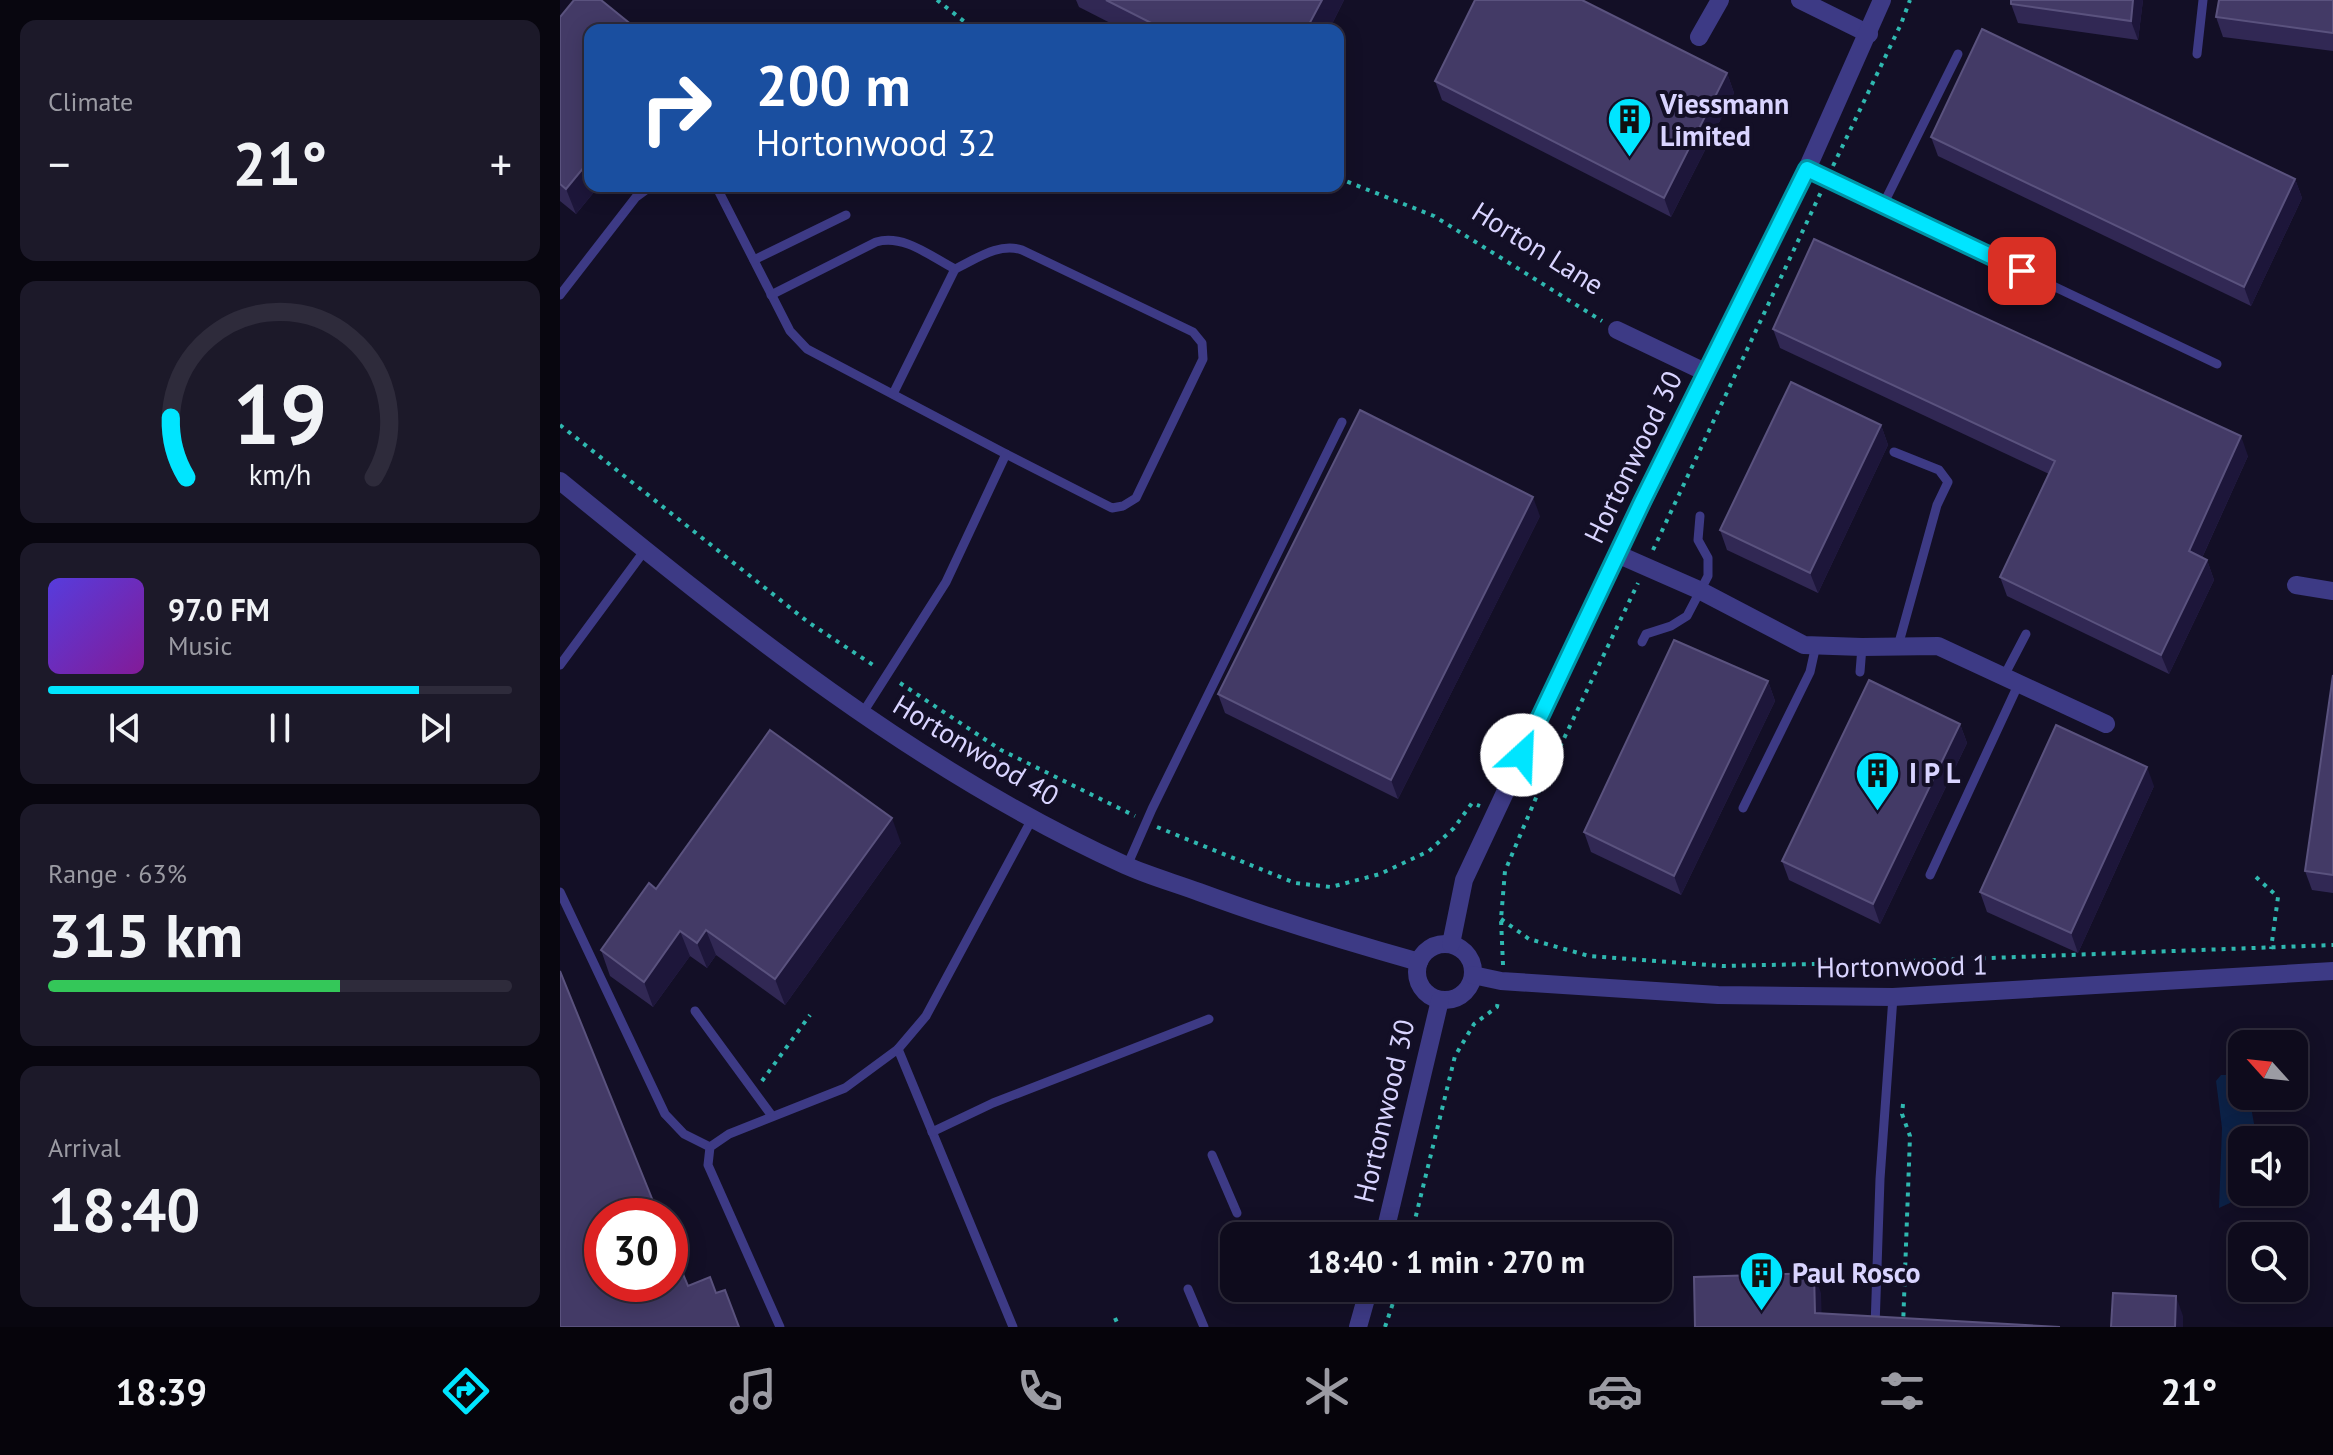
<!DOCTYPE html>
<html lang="en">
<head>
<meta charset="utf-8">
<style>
	body { margin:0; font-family:"PT Sans",sans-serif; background:#1c1929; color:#f1f3f6; height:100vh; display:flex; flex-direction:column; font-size:30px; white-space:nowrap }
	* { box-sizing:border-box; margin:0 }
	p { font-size:26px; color:#9b9ba3 }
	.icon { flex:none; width:44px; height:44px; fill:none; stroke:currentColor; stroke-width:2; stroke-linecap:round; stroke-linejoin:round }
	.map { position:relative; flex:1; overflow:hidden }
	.sheet { display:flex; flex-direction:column; gap:20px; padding:20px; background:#08060f; width:560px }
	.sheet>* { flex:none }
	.top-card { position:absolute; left:24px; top:24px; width:760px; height:168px; border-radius:16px; box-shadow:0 4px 20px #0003,0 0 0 2px #2e2b3b; background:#1a4fa0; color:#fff; overflow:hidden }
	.needle { width:52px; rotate:297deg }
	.controls { position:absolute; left:1668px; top:1030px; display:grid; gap:16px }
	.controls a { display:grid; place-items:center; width:80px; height:80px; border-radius:16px; background:#0e0b1c; box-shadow:0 4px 20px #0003,0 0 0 2px #2e2b3b; font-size:40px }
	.speed { position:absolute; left:24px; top:1198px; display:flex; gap:16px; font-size:40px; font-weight:700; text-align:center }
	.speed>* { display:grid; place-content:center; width:104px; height:104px; border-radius:50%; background:#0e0b1c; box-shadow:0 4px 20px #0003,0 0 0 2px #2e2b3b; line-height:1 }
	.speed .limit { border:12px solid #d22; background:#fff; color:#111 }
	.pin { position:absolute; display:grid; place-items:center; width:68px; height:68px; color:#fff; margin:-34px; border-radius:16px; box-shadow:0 4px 12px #0006 }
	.me { position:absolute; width:88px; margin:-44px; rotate:25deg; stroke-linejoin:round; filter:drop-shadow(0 0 6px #0008) }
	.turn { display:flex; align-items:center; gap:28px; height:168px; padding:0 40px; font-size:36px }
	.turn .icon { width:104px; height:104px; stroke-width:2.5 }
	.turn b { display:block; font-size:56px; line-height:68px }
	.big { font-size:60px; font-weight:600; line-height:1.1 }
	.sheet .widget { flex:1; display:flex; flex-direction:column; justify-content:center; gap:12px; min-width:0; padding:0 28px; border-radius:16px; background:#1c1929 }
	.sheet .dial { align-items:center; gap:0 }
	.dial svg { height:208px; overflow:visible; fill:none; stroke:#2e2b3b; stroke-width:7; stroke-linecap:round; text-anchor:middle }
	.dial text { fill:#f1f3f6; stroke:none }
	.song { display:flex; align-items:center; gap:24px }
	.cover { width:96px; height:96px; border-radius:12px; background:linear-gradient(135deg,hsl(250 70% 55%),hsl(290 70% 35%)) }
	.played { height:8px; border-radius:4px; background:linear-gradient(90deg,#00e5ff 80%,#2e2b3b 80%) }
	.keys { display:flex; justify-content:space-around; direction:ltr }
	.heat { display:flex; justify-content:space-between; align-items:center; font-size:44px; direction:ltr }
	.charge { height:12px; border-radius:6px; background:linear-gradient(90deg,#34c759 63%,#2e2b3b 0) }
	.trip { position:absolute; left:660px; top:1222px; width:452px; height:80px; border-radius:16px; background:#0e0b1c; box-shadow:0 4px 20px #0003,0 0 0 2px #2e2b3b; font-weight:600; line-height:80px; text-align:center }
	.tab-bar { display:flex; height:128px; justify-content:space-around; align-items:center; background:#06040b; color:#9b9ba3 }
	.tab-bar .icon { width:56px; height:56px }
	.tab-bar .active { color:#00e5ff }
	.tab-bar b { font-size:36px; color:#f1f3f6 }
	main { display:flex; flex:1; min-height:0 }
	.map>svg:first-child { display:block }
	.water { fill:#0c2248 }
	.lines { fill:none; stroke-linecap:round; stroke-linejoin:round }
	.path { stroke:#2fb8b0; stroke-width:4; stroke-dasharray:4 6; stroke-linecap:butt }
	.service { stroke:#3d3a85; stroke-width:9 }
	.minor { stroke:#3d3a85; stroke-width:18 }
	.wall { fill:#312854 }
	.shaded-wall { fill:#1d163a }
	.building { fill:#433a66; stroke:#5a527e; stroke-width:2 }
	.route-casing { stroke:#0095a6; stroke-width:20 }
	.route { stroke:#00e5ff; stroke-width:14 }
	.labels { text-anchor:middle; stroke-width:8; stroke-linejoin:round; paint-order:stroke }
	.poi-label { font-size:28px; font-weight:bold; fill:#d9d4ff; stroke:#130f26; text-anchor:start }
	.street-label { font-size:28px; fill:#d9d4ff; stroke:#130f26 }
</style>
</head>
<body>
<main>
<section class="sheet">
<div class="widget"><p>Climate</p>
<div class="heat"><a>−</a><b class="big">21°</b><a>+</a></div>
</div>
<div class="widget dial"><svg viewBox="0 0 100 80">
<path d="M14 69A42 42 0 1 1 86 69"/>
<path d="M14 69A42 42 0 0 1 8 46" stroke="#00e5ff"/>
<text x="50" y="56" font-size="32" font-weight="700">19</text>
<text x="50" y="72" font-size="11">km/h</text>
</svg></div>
<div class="widget">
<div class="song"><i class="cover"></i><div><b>97.0 FM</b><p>Music</p></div></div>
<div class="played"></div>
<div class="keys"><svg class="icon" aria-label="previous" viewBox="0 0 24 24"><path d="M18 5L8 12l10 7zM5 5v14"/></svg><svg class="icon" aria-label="pause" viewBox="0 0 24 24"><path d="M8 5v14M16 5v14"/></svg><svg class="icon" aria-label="next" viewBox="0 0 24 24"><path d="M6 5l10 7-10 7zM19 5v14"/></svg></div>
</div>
<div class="widget"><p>Range · 63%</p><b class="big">315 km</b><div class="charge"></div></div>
<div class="widget"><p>Arrival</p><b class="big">18:40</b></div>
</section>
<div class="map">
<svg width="1773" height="1327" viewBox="0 0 1773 1327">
	<rect width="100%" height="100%" fill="#130f26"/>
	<path class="water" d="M1661 1075H1671L1682 1084V1096H1689L1697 1140H1682V1190L1670 1203 1659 1208 1662 1128 1656 1081Z"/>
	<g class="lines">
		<g class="path">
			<path d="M377 0 415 30"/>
			<path d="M1273 166 1341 24 1350 0"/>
			<path d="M778 178 874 216 1042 321"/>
			<path d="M0 425 248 622 316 667"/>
			<path d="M1093 550 1261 192"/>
			<path d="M340 683 441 750 575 816"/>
			<path d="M597 827 735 883 771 887 820 874 869 851 894 828 912 803 920 806"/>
			<path d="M1696 877 1718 897 1711 949"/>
			<path d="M941 919 969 939 1029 956 1162 966 1298 963 1773 945"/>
			<path d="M943 965 941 919 945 871 978 793 1078 583"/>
			<path d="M202 1081 250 1015"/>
			<path d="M1343 1104 1342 1114 1350 1136 1343 1327"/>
			<path d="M851 1236 895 1056 914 1024 937 1007 938 1001"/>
			<path d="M555 1318 559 1327"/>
			<path d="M825 1327 838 1288"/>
		</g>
		<g class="service">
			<path d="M1637 54 1643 0"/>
			<path d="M1247 169 1657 364"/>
			<path d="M156 186 230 331 247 349 446 454"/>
			<path d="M1323 205 1398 54"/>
			<path d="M194 260 286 215"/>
			<path d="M0 295 76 197 91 186"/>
			<path d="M211 295 316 242C344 234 370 256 395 269L333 394"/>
			<path d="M1334 452 1379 470 1388 482 1377 505 1338 646"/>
			<path d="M1082 642 1086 634 1111 626 1127 616 1148 576V558L1138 540 1140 516"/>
			<path d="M0 665 85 550"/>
			<path d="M1300 672 1302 647"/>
			<path d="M1444 676 1466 634"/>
			<path d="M302 714 386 582 446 454 552 508 563 506 576 498 643 359 642 343 633 332 462 250C439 242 416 259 395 269"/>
			<path d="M1183 808 1250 672 1256 645"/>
			<path d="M567 866 592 809 782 422"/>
			<path d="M1370 875 1459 683"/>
			<path d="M0 892 105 1114 124 1134 150 1147"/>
			<path d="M135 1011 212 1116"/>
			<path d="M338 1049 453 1327"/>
			<path d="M372 1132 433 1103 649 1019"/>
			<path d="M652 1155 677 1213"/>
			<path d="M628 1289 644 1327"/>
			<path d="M220 1327 148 1165 150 1147 169 1134 285 1088 338 1049 366 1016 472 819"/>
			<path d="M1315 1327 1320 1179 1333 997"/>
		</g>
		<g class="minor">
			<path d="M1240 0 1309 34"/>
			<path d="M1139 37 1160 0"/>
			<path d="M1057 330 1145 372"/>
			<path d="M0 481C177 625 356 770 565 865 589 876 615 883 639 892 712 919 784 941 859 962"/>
			<path d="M1057 554 1139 590 1244 645 1302 647 1378 646 1546 724"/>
			<path d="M1736 585 1773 591"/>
			<circle cx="885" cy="972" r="28"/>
			<path d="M891 944 904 880 1057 554 1247 169 1322 0"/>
			<path d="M913 975 941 981 1158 995 1333 997 1773 971"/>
			<path d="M824 1236 880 1000"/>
			<path d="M798 1327 809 1288"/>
		</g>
	</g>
	<g class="wall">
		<path d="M516 0H784L769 30H564L519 7Z"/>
		<path d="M1451 0H1583L1578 40 1458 23 1451 4Z"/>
		<path d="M1773 0V51L1663 37 1656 17Z"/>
		<path d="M0 17 30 186H39L16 214 0 201Z"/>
		<path d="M1167 73 1174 93 1111 217 882 100 875 81Z"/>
		<path d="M1371 137 1735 179 1742 198 1691 306 1378 156Z"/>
		<path d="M1213 329 1688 456 1642 558 1647 560 1654 580 1609 674 1447 596 1440 577 1489 474 1220 348Z"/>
		<path d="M1321 425 1328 445 1258 593 1167 550 1160 530Z"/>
		<path d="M980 516 838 799 665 713 658 694Z"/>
		<path d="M1773 675V893L1752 890 1745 871Z"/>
		<path d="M1208 681 1215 701 1121 895 1031 852 1024 832Z"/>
		<path d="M1400 724 1407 743 1320 924 1229 880 1222 861Z"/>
		<path d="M1594 786 1518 953 1427 912 1420 892Z"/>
		<path d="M341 843 225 1005 156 955 147 968 130 956 93 1007 50 976 41 950 96 889Z"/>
	</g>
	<g class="shaded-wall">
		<path d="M762 0H784L769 30H746Z"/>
		<path d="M1573 0H1583L1578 40 1571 21Z"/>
		<path d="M1167 73 1174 93 1111 217 1104 198Z"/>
		<path d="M30 160V186H39L16 214 6 189Z"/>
		<path d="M1735 179 1742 198 1691 306 1684 287Z"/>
		<path d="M1321 425 1328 445 1258 593 1250 573Z"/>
		<path d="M1681 436 1688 456 1636 571 1629 551Z"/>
		<path d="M973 497 980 516 838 799 831 780Z"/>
		<path d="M1647 560 1654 580 1609 674 1601 655Z"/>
		<path d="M1208 681 1215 701 1121 895 1114 876Z"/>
		<path d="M1400 724 1407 743 1320 924 1313 904Z"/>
		<path d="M1587 767 1594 786 1518 953 1511 933Z"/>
		<path d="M332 818 341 843 225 1005 215 979Z"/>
		<path d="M146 930 156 955 147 968 137 943Z"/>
		<path d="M120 931 130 956 93 1007 84 982Z"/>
		<path d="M1254 1273 1261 1293 1262 1327 1255 1313Z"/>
		<path d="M1616 1296 1623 1316V1327H1615Z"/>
	</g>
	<g class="building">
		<path d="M14 0H41L78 30H30V160L6 189 0 184V17Z"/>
		<path d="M546 0H762L746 30H605Z"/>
		<path d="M915 0H1022L1167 73 1104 198 875 81Z"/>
		<path d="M1451 0H1573L1571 21 1451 4Z"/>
		<path d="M1659 0H1773V33L1656 17Z"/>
		<path d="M1422 29 1735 179 1684 287 1371 137Z"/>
		<path d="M1254 239 1681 436 1629 551 1647 560 1601 655 1440 577 1495 461 1213 329Z"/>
		<path d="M1231 382 1321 425 1250 573 1160 530Z"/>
		<path d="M800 410 973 497 831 780 658 694Z"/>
		<path d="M1114 640 1208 681 1114 876 1024 832Z"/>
		<path d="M1773 675V875L1745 871Z"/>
		<path d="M1309 680 1400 724 1313 904 1222 861Z"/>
		<path d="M1496 725 1587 767 1511 933 1420 892Z"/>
		<path d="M210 730 332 818 215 979 146 930 137 943 120 931 84 982 41 950 89 883 96 889Z"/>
		<path d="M0 971 99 1216H42V1284H110V1243L128 1286 150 1277 156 1293 165 1290 179 1327H0Z"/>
		<path d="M1254 1273 1255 1313 1500 1327H1135L1134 1277Z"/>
		<path d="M1553 1293 1616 1296 1615 1327H1551Z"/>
	</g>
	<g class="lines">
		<defs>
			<path id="route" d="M962 755 1082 502 1247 169 1462 271"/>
		</defs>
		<use href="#route" class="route-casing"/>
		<use href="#route" class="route"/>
	</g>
	<defs>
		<symbol id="building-pin" viewBox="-11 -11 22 30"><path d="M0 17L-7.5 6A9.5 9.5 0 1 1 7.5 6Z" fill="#00e5ff" stroke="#130f26"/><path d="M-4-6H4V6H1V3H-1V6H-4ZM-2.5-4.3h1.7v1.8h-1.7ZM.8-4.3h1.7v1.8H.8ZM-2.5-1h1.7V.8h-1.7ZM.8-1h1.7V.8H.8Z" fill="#111"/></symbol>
	</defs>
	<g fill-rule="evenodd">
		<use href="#building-pin" x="1044" y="94" width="51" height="69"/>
		<use href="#building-pin" x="1292" y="748" width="51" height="69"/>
		<use href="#building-pin" x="1176" y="1248" width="51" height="69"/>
	</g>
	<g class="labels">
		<g class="poi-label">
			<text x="1100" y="114">Viessmann<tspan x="1100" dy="32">Limited</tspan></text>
			<text x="1349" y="783">I P L</text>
			<text x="1232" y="1283">Paul Rosco</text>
		</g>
		<g class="street-label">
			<text transform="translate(978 248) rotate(32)" y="10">Horton Lane</text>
			<text transform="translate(1073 457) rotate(-64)" y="10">Hortonwood 30</text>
			<text transform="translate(416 750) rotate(31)" y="10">Hortonwood 40</text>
			<text transform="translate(1342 966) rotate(-1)" y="10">Hortonwood 1</text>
			<text transform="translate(824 1111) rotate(-77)" y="10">Hortonwood 30</text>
		</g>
	</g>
</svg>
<div class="controls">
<a><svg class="needle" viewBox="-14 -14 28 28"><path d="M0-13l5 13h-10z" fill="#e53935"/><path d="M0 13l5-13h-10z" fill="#9b9ba3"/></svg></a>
<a><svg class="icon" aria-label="sound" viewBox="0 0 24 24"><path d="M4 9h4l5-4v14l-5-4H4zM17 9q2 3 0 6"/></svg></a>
<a><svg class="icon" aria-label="search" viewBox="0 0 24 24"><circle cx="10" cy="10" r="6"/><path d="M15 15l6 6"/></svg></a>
</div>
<div class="speed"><div class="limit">30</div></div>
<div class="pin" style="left:1462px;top:271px;background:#d93025"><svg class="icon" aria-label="arrive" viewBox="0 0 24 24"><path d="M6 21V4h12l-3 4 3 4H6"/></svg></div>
<svg class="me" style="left:962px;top:755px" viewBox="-20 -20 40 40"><circle r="19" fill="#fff"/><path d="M0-13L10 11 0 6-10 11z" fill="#00e5ff"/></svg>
<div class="trip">18:40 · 1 min · 270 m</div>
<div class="top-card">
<div class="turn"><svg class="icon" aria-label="right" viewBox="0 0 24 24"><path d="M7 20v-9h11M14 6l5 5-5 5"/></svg><div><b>200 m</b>Hortonwood 32</div></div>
</div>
</div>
</main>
<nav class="tab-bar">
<b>18:39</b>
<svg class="icon active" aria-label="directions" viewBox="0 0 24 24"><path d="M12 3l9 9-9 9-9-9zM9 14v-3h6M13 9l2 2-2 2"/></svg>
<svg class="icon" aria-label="music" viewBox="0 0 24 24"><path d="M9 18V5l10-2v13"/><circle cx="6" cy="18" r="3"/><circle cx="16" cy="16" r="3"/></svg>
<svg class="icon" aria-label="phone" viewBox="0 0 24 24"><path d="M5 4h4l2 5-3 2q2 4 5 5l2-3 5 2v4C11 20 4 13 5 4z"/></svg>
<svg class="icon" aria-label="climate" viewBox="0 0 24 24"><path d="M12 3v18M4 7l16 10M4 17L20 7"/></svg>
<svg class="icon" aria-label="car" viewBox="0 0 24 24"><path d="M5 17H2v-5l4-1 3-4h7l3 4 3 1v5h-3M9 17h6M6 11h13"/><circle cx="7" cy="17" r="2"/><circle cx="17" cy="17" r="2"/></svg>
<svg class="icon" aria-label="filters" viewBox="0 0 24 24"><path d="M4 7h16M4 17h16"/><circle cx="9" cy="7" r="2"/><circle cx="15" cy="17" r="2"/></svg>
<b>21°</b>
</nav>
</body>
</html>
